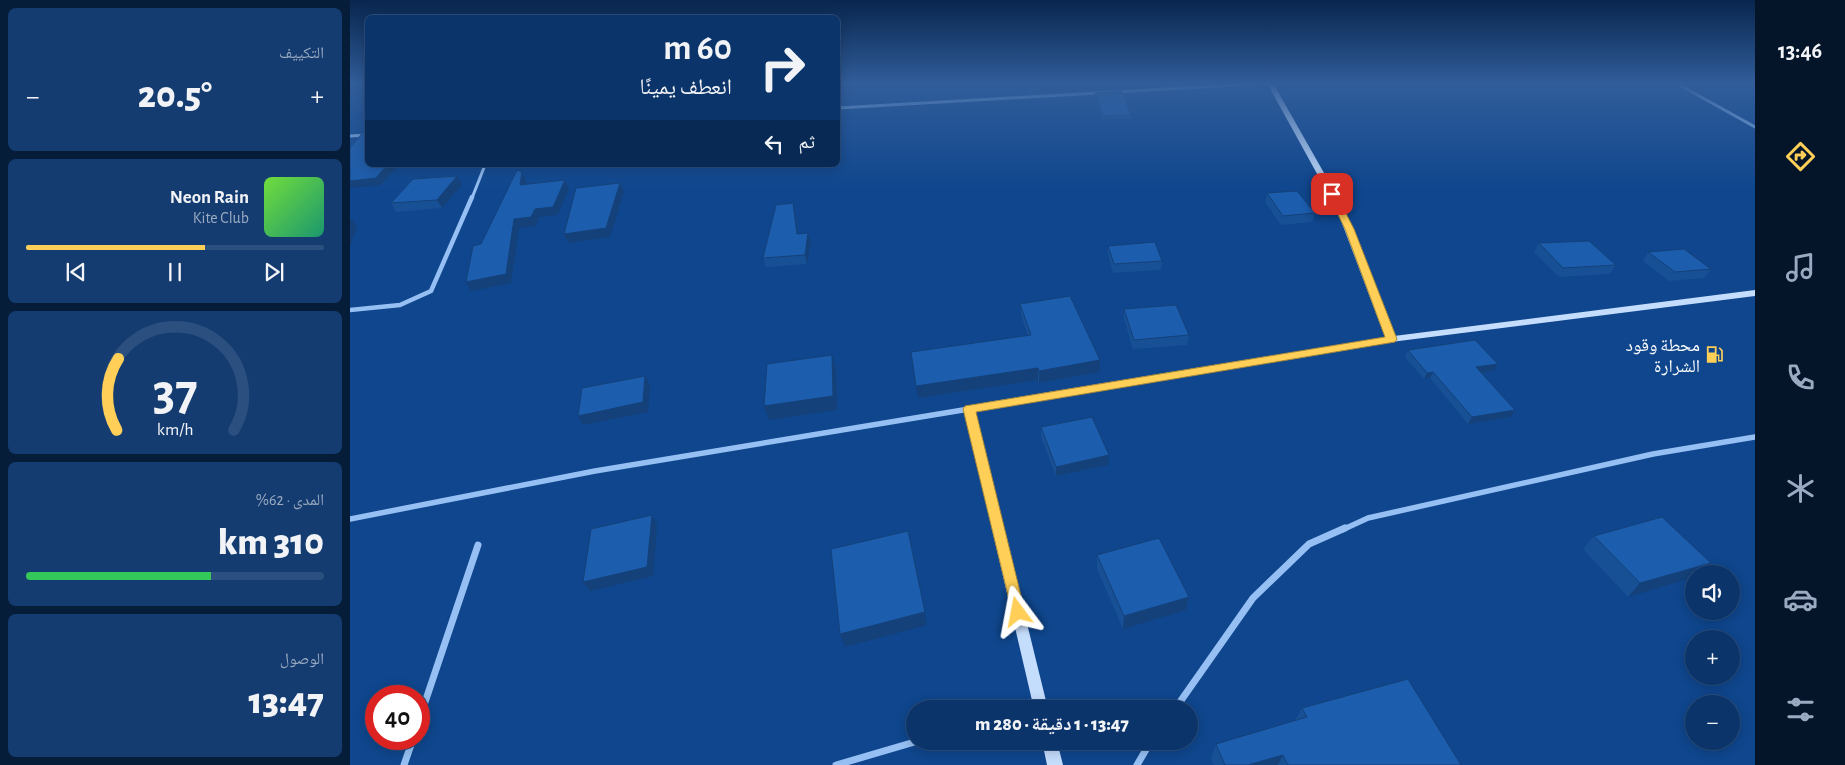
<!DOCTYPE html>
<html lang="ar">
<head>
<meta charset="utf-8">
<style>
	body { margin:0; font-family:"Alegreya Sans","Noto Naskh Arabic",sans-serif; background:#143c70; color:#f1f3f6; direction:rtl; height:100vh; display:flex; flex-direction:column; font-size:19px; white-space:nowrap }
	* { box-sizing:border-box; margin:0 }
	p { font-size:16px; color:#9aaac1 }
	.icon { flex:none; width:28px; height:28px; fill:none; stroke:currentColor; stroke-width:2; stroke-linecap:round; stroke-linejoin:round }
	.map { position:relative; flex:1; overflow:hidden; direction:ltr }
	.sheet { display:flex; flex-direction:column; gap:8px; padding:8px; background:#061d3a; width:350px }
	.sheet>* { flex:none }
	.banner { position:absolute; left:15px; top:15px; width:475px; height:152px; border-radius:8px; box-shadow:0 2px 12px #0003,0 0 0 1px #2b4f7e; direction:rtl; background:#0b346a; color:#f1f3f6; overflow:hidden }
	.buttons { position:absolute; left:1335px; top:565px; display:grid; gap:10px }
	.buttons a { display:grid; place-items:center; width:55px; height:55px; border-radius:50%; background:#0b346a; box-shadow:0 2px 12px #0003,0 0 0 1px #2b4f7e; font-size:25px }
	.speed { position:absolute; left:15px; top:685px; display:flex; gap:10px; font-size:25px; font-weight:700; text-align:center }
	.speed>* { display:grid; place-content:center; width:65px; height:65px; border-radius:50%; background:#0b346a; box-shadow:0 2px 12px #0003,0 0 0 1px #2b4f7e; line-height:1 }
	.speed .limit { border:8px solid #d22; background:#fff; color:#111 }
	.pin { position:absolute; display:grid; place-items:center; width:42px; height:42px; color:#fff; margin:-21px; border-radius:10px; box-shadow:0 2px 8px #0006 }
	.me { position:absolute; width:55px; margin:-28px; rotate:347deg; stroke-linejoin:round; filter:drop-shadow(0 0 4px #0008) }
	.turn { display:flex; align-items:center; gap:18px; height:105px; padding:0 25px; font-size:22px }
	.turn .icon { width:65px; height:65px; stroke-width:2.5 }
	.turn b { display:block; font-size:35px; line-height:42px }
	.then { display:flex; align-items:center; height:48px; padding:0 25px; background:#0003; gap:10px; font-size:19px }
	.big { font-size:38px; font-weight:800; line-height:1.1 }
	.sheet .widget { flex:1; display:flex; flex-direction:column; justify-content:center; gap:8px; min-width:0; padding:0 18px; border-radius:8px; background:#143c70 }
	.sheet .dial { align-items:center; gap:0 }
	.dial svg { height:130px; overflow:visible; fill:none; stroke:#2b4f7e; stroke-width:7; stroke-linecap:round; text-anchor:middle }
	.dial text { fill:#f1f3f6; stroke:none }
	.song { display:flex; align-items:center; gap:15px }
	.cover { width:60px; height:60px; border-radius:8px; background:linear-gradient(135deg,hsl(100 70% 55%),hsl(160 70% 35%)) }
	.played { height:5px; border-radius:2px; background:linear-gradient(90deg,#ffcf58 60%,#2b4f7e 60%) }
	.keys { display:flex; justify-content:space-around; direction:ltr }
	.heat { display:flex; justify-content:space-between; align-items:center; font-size:28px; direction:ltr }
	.charge { height:8px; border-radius:4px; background:linear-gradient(90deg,#34c759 62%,#2b4f7e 0) }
	.trip { position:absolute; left:556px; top:700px; width:292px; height:50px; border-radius:25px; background:#0b346a; box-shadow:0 2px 12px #0003,0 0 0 1px #2b4f7e; font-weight:800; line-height:50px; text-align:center; direction:rtl }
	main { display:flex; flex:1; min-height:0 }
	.menu { display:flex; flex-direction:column; width:90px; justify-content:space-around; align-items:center; background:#04152a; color:#9aaac1 }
	.menu .icon { width:35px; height:35px }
	.menu .on { color:#ffcf58 }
	.menu b { font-size:22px; color:#f1f3f6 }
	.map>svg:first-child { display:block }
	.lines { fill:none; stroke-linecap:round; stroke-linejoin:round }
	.street-far3 { stroke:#96c0f3; stroke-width:3 }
	.street-far2 { stroke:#96c0f3; stroke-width:4.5 }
	.street-far1 { stroke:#96c0f3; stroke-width:5.5 }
	.street { stroke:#96c0f3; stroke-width:7 }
	.secondary { fill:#c5ddfd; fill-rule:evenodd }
	.wall { fill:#185095 }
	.shaded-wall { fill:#144179 }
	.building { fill:#1c5dad; stroke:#144179 }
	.route { fill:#ffcf58; stroke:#a68739 }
	.labels { text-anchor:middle; stroke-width:5; stroke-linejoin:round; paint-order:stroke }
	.poi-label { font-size:18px; fill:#fff; stroke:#0f468d; text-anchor:end }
</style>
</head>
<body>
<main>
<nav class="menu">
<b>13:46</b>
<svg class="icon on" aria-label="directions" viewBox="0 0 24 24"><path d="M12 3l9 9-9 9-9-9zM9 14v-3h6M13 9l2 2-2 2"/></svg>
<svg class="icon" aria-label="music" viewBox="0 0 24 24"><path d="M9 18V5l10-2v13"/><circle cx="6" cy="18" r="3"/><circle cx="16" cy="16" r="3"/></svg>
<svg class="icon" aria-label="phone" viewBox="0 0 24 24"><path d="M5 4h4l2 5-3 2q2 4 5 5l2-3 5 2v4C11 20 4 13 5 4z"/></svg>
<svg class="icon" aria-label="climate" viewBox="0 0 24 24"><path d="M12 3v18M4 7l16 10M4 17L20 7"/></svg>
<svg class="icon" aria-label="car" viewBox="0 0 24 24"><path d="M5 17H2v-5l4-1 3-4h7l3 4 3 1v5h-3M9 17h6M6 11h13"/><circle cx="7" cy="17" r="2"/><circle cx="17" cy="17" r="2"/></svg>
<svg class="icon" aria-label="filters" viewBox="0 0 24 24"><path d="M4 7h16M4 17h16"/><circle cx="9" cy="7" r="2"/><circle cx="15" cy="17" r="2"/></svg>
</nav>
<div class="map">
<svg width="1405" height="765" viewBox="0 0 1405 765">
	<rect width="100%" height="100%" fill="#0f468d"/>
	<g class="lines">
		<g class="street-far3">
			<path d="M1326 83 1405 127"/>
			<path d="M488 108 920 83"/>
			<path d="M0 136 18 135"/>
			<path d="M122 198 135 165"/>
		</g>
		<path class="street-far2" d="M0 310 50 305 81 291 122 197"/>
		<g class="street-far1">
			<path d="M0 519 245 471 619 409"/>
			<path d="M992 530 1018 518 1303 454 1405 437"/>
		</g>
		<g class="street">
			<path d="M679 709 690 705"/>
			<path d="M825 709 903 598 959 544 995 528"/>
			<path d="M69 720 128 545"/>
			<path d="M54 765 63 739"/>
			<path d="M486 765 568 741"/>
			<path d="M787 765 801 741"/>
		</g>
		<g class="secondary">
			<path d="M917 83H923L995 210 1044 336 1405 290V296L1041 342 625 412 698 709H684L614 409 615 406 1035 337 987 210Z"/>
			<path d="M692 741H707L713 765H697Z"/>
		</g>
	</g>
	<g class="wall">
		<path d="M741 83H867L743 90Z"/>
		<path d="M745 93 781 115V119L752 120 745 97Z"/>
		<path d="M112 185 92 208 46 212 41 203Z"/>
		<path d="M917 193 965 213 962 222 931 225 915 202Z"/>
		<path d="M445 211 448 234 461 242 457 264 416 267 413 258Z"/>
		<path d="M1189 243 1266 265 1260 274 1209 277 1184 252Z"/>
		<path d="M758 246 812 261 811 270 763 273 758 254Z"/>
		<path d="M1298 252 1361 269 1354 278 1319 281 1293 261Z"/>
		<path d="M670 304 750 372 689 383 688 380 568 398 678 336 671 315Z"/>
		<path d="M774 309 839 335 837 345 783 349 774 319Z"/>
		<path d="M1058 350 1144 371 1131 373 1165 410 1161 417 1118 424 1080 378 1074 379 1055 357Z"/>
		<path d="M691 427 758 465 706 476 691 437Z"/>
		<path d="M1244 536 1361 563 1278 597 1233 549Z"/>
		<path d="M747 555 839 597 836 610 773 629 747 569Z"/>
		<path d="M952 708 1111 765H864L861 758 866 744 945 721Z"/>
	</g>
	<g class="shaded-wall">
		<path d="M0 83H6L0 88Z"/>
		<path d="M37 165H46L47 167 31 185 0 188V181Z"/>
		<path d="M172 172 176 180 174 194 170 185Z"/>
		<path d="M107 176 112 185 92 208 87 200Z"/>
		<path d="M215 180 219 189 208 215 189 217 186 226 169 228 161 283 121 291 116 282 164 219 185 209Z"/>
		<path d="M270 183 274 192 260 237 218 243 214 234Z"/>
		<path d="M443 203 445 211 449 243 447 234Z"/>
		<path d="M1 218 7 226 0 247V221Z"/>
		<path d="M458 233 461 242 457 264 455 255Z"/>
		<path d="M482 355 486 368 487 410 419 420 414 406Z"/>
		<path d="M750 360V372L689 383V371Z"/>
		<path d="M1148 364 1144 371 1122 374 1126 367Z"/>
		<path d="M688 368V380L568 398 566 386Z"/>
		<path d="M1083 372 1080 378 1074 379 1077 373Z"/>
		<path d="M295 376 300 385 298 412 233 425 228 416Z"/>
		<path d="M1165 410 1161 417 1118 424 1122 417Z"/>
		<path d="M759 455 758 465 706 476V467Z"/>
		<path d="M302 515 307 525 303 576 240 591 233 582Z"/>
		<path d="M558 531 577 625 495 647 490 634Z"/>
		<path d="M1361 563 1350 574H1344V577L1278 597 1290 583Z"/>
		<path d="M839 597 836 610 773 629 774 616Z"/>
		<path d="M933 755 928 765H898Z"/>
	</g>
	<g class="building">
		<path d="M772 91 781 115 753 116 745 93Z"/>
		<path d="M18 126V165H37L26 178 0 181V148Z"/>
		<path d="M167 170 172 172 170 185 215 180 203 207 185 209 181 217 164 219 156 274 116 282 123 246 131 244Z"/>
		<path d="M107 176 87 200 41 203 63 179Z"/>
		<path d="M270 183 256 228 214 234 226 188Z"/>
		<path d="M947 191 965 213 933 216 917 193Z"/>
		<path d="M443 203 447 234 458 233 455 255 413 258 426 205Z"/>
		<path d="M1239 241 1266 265 1213 268 1189 243Z"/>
		<path d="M805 242 812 261 764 264 758 246Z"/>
		<path d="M1334 249 1361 269 1325 272 1298 252Z"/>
		<path d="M720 296 750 360 689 371 688 368 566 386 561 352 681 335 670 304Z"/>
		<path d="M826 305 839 335 784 340 774 309Z"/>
		<path d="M1125 340 1148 364 1126 367 1165 410 1122 417 1083 372 1077 373 1058 350Z"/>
		<path d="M482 355 483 396 414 406 417 364Z"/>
		<path d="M295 376 293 402 228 416 232 388Z"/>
		<path d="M742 417 759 455 706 467 691 427Z"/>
		<path d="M302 515 297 567 233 582 241 529Z"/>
		<path d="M1312 517 1361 563 1290 583 1244 536Z"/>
		<path d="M558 531 575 612 490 634 481 549Z"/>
		<path d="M809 538 839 597 774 616 747 555Z"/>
		<path d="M1058 679 1111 765H938L933 755 898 765H875L866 744 957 717 952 708Z"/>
	</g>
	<linearGradient id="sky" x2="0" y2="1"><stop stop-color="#08264e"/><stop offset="0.44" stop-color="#315d9a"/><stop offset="1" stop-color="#315d9a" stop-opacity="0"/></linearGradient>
	<rect width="1405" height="190" fill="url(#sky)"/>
	<path class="route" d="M979 192 986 194 1004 229 1047 339 1045 342 626 412 675 612 673 616 668 618 663 616 613 409 615 406 1035 337 995 229 978 194Z"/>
	<defs>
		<symbol id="fuel-bare" viewBox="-9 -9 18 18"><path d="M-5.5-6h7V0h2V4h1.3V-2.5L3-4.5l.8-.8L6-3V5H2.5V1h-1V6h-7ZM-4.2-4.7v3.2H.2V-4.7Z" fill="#ffcf58" stroke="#0f468d" stroke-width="2.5" paint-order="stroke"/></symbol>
	</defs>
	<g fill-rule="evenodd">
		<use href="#fuel-bare" x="1352" y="342" width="25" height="25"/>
	</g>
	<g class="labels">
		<g class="poi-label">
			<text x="1350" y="351">محطة وقود<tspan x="1350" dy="21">الشرارة</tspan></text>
		</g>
	</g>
</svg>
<div class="buttons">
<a><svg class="icon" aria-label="sound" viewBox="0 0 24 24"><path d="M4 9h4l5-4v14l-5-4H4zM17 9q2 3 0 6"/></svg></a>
<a>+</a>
<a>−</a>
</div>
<div class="speed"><div class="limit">40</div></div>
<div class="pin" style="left:982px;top:194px;background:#d93025"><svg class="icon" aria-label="arrive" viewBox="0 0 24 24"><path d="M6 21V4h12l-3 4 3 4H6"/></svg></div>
<svg class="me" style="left:668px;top:612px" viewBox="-20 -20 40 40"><path d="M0-17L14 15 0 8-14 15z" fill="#ffcf58" stroke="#fff" stroke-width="4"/></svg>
<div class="trip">13:47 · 1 دقيقة · 280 m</div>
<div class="banner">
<div class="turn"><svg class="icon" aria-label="right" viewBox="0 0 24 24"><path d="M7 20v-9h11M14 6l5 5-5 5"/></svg><div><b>60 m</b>انعطف يمينًا</div></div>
<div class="then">ثم<svg class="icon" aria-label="left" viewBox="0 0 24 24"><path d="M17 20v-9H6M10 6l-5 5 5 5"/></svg></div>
</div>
</div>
<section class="sheet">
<div class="widget"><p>التكييف</p>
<div class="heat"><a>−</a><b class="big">20.5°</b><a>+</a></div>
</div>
<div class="widget">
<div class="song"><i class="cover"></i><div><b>Neon Rain</b><p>Kite Club</p></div></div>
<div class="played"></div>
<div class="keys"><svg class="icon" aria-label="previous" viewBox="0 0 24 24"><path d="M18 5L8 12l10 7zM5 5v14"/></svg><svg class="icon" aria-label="pause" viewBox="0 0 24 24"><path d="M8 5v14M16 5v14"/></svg><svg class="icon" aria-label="next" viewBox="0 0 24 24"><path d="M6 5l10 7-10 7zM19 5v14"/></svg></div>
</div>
<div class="widget dial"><svg viewBox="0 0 100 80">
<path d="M14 69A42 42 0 1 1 86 69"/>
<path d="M14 69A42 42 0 0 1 15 25" stroke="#ffcf58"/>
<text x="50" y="56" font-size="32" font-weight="700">37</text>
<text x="50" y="72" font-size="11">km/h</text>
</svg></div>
<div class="widget"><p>المدى · 62%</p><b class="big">310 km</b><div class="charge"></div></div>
<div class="widget"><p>الوصول</p><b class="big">13:47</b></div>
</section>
</main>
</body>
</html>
